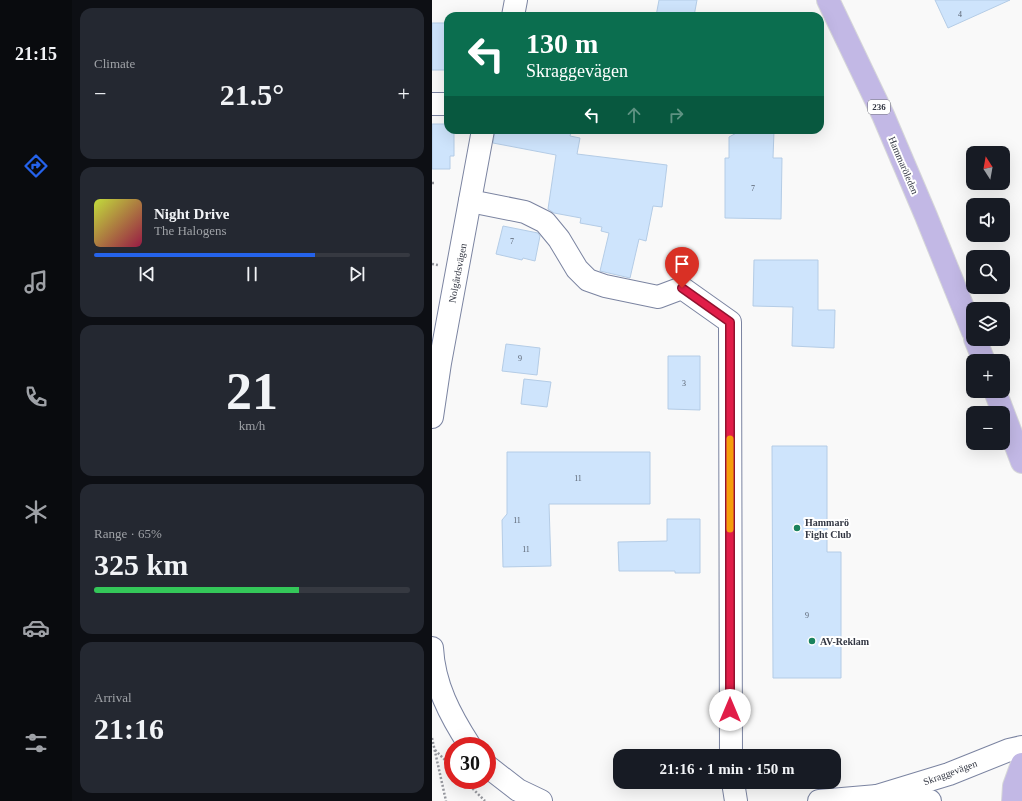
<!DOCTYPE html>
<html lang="en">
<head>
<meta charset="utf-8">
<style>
	body { margin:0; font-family:"Times New Roman",serif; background:#242831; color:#f1f3f6; height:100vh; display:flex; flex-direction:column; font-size:15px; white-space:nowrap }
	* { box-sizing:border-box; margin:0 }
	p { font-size:13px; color:#9ea1a6 }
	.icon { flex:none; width:22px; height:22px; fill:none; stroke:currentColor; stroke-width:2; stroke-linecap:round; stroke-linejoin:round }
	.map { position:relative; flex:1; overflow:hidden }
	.sheet { display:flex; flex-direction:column; gap:8px; padding:8px; background:#0d0f14; width:360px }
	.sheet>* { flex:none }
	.guide { position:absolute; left:12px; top:12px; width:380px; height:122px; border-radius:12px; box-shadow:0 4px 16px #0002; background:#0b6e4f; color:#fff; overflow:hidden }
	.needle { width:26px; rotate:349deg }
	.tools { position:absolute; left:534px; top:146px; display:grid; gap:8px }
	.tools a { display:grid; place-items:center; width:44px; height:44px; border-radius:8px; background:#171b24; box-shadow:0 4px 16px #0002; font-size:20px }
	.speed { position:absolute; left:12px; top:737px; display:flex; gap:8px; font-size:20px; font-weight:700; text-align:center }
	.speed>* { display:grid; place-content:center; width:52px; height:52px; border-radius:50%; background:#171b24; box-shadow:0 4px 16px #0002; line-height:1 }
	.speed .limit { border:6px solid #d22; background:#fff; color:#111 }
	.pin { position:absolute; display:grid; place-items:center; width:34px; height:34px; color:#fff; margin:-41px -17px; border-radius:50% 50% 50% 0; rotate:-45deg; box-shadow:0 0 4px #0007 }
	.pin .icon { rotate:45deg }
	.me { position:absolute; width:44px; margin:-22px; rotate:0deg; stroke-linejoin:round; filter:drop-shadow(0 0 3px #0008) }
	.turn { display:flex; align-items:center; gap:14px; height:84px; padding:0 16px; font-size:18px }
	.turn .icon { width:52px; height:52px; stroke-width:2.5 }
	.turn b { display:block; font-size:28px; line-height:34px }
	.lanes { display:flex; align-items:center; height:38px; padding:0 16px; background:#0003; justify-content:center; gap:20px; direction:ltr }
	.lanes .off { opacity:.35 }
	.big { font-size:30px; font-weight:600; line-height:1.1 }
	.sheet .tile { flex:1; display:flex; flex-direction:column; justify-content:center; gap:6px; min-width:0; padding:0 14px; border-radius:12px; background:#242831 }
	.sheet .dial { align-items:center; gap:0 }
	.dial b { font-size:52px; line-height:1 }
	.song { display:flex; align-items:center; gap:12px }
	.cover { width:48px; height:48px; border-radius:6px; background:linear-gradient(135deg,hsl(70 70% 55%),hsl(340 70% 35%)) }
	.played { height:4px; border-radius:2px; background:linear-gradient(90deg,#2563eb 70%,#363941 70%) }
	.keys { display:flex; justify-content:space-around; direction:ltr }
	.heat { display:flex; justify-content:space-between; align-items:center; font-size:22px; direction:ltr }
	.charge { height:6px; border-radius:3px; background:linear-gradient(90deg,#34c759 65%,#363941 0) }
	.trip { position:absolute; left:181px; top:749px; width:228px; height:40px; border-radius:12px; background:#171b24; box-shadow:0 4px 16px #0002; font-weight:600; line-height:40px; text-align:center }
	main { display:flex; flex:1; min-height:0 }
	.dock { display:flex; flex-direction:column; width:72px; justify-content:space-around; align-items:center; background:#090b0e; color:#9ea1a6 }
	.dock .icon { width:28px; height:28px }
	.dock .current { color:#2563eb }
	.dock b { font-size:18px; color:#f1f3f6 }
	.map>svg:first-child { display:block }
	.building { fill:#cee4fc; stroke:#b4cce6 }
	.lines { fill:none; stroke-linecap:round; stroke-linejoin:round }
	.minor-casing { stroke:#7b84a1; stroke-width:24 }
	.tertiary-casing { stroke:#7b84a1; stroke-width:24 }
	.primary-casing { stroke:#d6d7d9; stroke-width:24 }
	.path { stroke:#96989e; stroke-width:2.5; stroke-dasharray:2 2; stroke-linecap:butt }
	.minor { stroke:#fff; stroke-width:22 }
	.tertiary { stroke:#fff; stroke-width:22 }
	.primary { stroke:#c2b8e5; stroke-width:22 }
	.route-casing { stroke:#92132f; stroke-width:10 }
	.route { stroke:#e11d48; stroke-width:7 }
	.slow { stroke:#f59e0b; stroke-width:7 }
	.poi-dot { fill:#1a825d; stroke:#fff; stroke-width:1.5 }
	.labels { text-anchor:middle; stroke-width:4; stroke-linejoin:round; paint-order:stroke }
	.number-label { font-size:8px; fill:#596270 }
	.shield { fill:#fff; stroke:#70727b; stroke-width:1 }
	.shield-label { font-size:9px; font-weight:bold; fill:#323642 }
	.street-label { font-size:10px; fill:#323642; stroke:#fff }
	.poi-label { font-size:10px; font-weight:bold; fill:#323642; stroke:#fff; text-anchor:start }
</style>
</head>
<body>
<main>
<nav class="dock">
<b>21:15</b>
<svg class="icon current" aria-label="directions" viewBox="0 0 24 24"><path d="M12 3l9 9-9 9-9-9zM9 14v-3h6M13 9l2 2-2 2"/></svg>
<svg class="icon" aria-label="music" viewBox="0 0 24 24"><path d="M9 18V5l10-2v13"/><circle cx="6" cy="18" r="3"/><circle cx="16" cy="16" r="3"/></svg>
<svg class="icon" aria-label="phone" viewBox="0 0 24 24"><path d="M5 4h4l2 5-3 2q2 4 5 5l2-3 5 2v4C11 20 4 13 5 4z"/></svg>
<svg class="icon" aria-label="climate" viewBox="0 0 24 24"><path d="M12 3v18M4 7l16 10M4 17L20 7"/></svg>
<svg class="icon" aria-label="car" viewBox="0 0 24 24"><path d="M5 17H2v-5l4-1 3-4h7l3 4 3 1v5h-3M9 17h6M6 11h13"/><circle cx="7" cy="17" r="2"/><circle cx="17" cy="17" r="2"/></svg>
<svg class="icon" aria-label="filters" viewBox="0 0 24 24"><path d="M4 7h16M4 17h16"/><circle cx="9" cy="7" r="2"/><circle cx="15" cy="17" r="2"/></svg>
</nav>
<section class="sheet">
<div class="tile"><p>Climate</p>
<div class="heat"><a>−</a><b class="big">21.5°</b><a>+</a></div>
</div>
<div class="tile">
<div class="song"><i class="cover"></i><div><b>Night Drive</b><p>The Halogens</p></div></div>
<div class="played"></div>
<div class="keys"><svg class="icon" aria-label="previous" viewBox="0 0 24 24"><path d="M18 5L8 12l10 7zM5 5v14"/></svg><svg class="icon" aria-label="pause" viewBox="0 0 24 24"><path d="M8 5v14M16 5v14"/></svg><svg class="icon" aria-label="next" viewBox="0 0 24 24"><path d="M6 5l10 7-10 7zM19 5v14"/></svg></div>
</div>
<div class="tile dial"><b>21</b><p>km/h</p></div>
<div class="tile"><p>Range · 65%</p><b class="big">325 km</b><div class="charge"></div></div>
<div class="tile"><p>Arrival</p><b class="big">21:16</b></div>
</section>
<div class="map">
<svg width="590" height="801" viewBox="0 0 590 801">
	<rect width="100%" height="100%" fill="#f9f9f9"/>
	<g class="building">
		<path d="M227 0H265L262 16H224Z"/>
		<path d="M503 0H578L516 28Z"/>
		<rect x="0" y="23" width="16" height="47"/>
		<path d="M0 124H16V130H22V156H18V169H0Z"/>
		<path d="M63 130H126L139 132 138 136 148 138 145 154 235 165 230 207 221 206 214 241 207 239 198 278 168 271 177 233 169 231 170 227 148 223 149 218 122 213 116 209 124 155 61 143Z"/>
		<path d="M310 130 342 131 341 158H350L349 219 293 218V158H297V137Z"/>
		<path d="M71 226 106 233 108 236 103 261 91 258 90 260 64 254Z"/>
		<path d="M322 260H386V310H403L402 348 360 346 361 307 321 306Z"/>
		<path d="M74 344 108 348 105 375 70 371Z"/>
		<path d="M236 356H268V410L236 409Z"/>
		<path d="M92 379 119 382 115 407 89 404Z"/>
		<path d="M340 446H395V552H409V678H341Z"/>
		<path d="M75 452H218V504H117L119 566 71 567 70 520 75 514Z"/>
		<path d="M235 519H268V573H243V571H187L186 542 235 541Z"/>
	</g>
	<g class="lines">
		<defs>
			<g id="minor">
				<path d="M0 104H16"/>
				<path d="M38 201 93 212 113 222 127 239 145 269 156 280 173 286 226 297 250 288 298 322 299 756"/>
				<path d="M301 782 304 801"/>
			</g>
			<g id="tertiary">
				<path d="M81 16 84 0"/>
				<path d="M0 417 8 363 51 130"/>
				<path d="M0 648C2 685 18 715 38 746"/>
				<path d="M55 766 86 790 109 801"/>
				<path d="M445 796 517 774 577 750 590 747"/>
				<path d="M387 801 445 796 498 801"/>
			</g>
			<g id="primary">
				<path d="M396 0 451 115 494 216 541 332"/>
				<path d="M543 339 552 361"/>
				<path d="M563 391 590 462"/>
				<path d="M581 801 582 786 590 764"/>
			</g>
		</defs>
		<use href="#minor" class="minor-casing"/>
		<use href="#tertiary" class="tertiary-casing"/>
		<use href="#primary" class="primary-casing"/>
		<g class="path">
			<path d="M0 183H3"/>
			<path d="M0 264 6 265"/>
			<path d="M0 738 14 801"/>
			<path d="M3 750 21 768"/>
			<path d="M32 780 53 801"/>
		</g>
		<use href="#minor" class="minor"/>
		<use href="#tertiary" class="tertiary"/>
		<use href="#primary" class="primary"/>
	</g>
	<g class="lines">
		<defs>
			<path id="route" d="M250 288 298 322V710"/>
		</defs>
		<use href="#route" class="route-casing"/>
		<use href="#route" class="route"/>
		<path class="slow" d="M298 439V529"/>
	</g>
	<g class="poi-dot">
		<circle cx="365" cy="528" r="4"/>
		<circle cx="380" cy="641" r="4"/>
	</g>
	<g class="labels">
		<g class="number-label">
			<text x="528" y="17">4</text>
			<text x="321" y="191">7</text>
			<text x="80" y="244">7</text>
			<text x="88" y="361">9</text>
			<text x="252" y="386">3</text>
			<text x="146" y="481">11</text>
			<text x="85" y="523">11</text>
			<text x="94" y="552">11</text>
			<text x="375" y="618">9</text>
		</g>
		<rect class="shield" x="436" y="100" width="22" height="14" rx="3"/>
		<g class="shield-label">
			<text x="447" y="110">236</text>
		</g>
		<g class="street-label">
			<text transform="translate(472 165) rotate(67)" y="4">Hammaröleden</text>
			<text transform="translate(25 273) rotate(-79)" y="4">Nolgårdsvägen</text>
			<text transform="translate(518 772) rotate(-20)" y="4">Skraggevägen</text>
		</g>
		<g class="poi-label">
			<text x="373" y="526">Hammarö<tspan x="373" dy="12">Fight Club</tspan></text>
			<text x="388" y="645">AV-Reklam</text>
		</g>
	</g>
</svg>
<div class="tools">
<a><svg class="needle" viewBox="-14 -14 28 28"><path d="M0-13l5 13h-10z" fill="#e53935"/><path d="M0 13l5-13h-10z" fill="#9ea1a6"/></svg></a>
<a><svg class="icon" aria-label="sound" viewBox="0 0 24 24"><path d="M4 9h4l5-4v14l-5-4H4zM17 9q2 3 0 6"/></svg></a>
<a><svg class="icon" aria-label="search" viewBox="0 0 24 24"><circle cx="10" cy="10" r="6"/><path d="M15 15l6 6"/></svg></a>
<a><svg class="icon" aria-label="layers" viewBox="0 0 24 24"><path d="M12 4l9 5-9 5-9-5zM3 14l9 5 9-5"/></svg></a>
<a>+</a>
<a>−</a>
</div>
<div class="speed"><div class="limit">30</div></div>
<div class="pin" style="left:250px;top:288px;background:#d93025"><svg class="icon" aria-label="arrive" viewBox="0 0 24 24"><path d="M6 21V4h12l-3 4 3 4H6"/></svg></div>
<svg class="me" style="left:298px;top:710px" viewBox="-20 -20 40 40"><circle r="19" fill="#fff"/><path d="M0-13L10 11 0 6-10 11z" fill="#e11d48"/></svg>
<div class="trip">21:16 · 1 min · 150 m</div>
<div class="guide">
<div class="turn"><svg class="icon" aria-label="left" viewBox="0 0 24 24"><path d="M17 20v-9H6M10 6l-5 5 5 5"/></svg><div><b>130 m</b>Skraggevägen</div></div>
<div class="lanes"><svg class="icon" aria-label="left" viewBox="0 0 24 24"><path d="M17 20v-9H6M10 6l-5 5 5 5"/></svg><svg class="icon off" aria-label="ahead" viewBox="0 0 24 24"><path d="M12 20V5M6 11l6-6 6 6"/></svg><svg class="icon off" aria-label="right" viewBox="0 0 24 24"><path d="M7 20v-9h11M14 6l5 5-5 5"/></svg></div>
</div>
</div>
</main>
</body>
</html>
